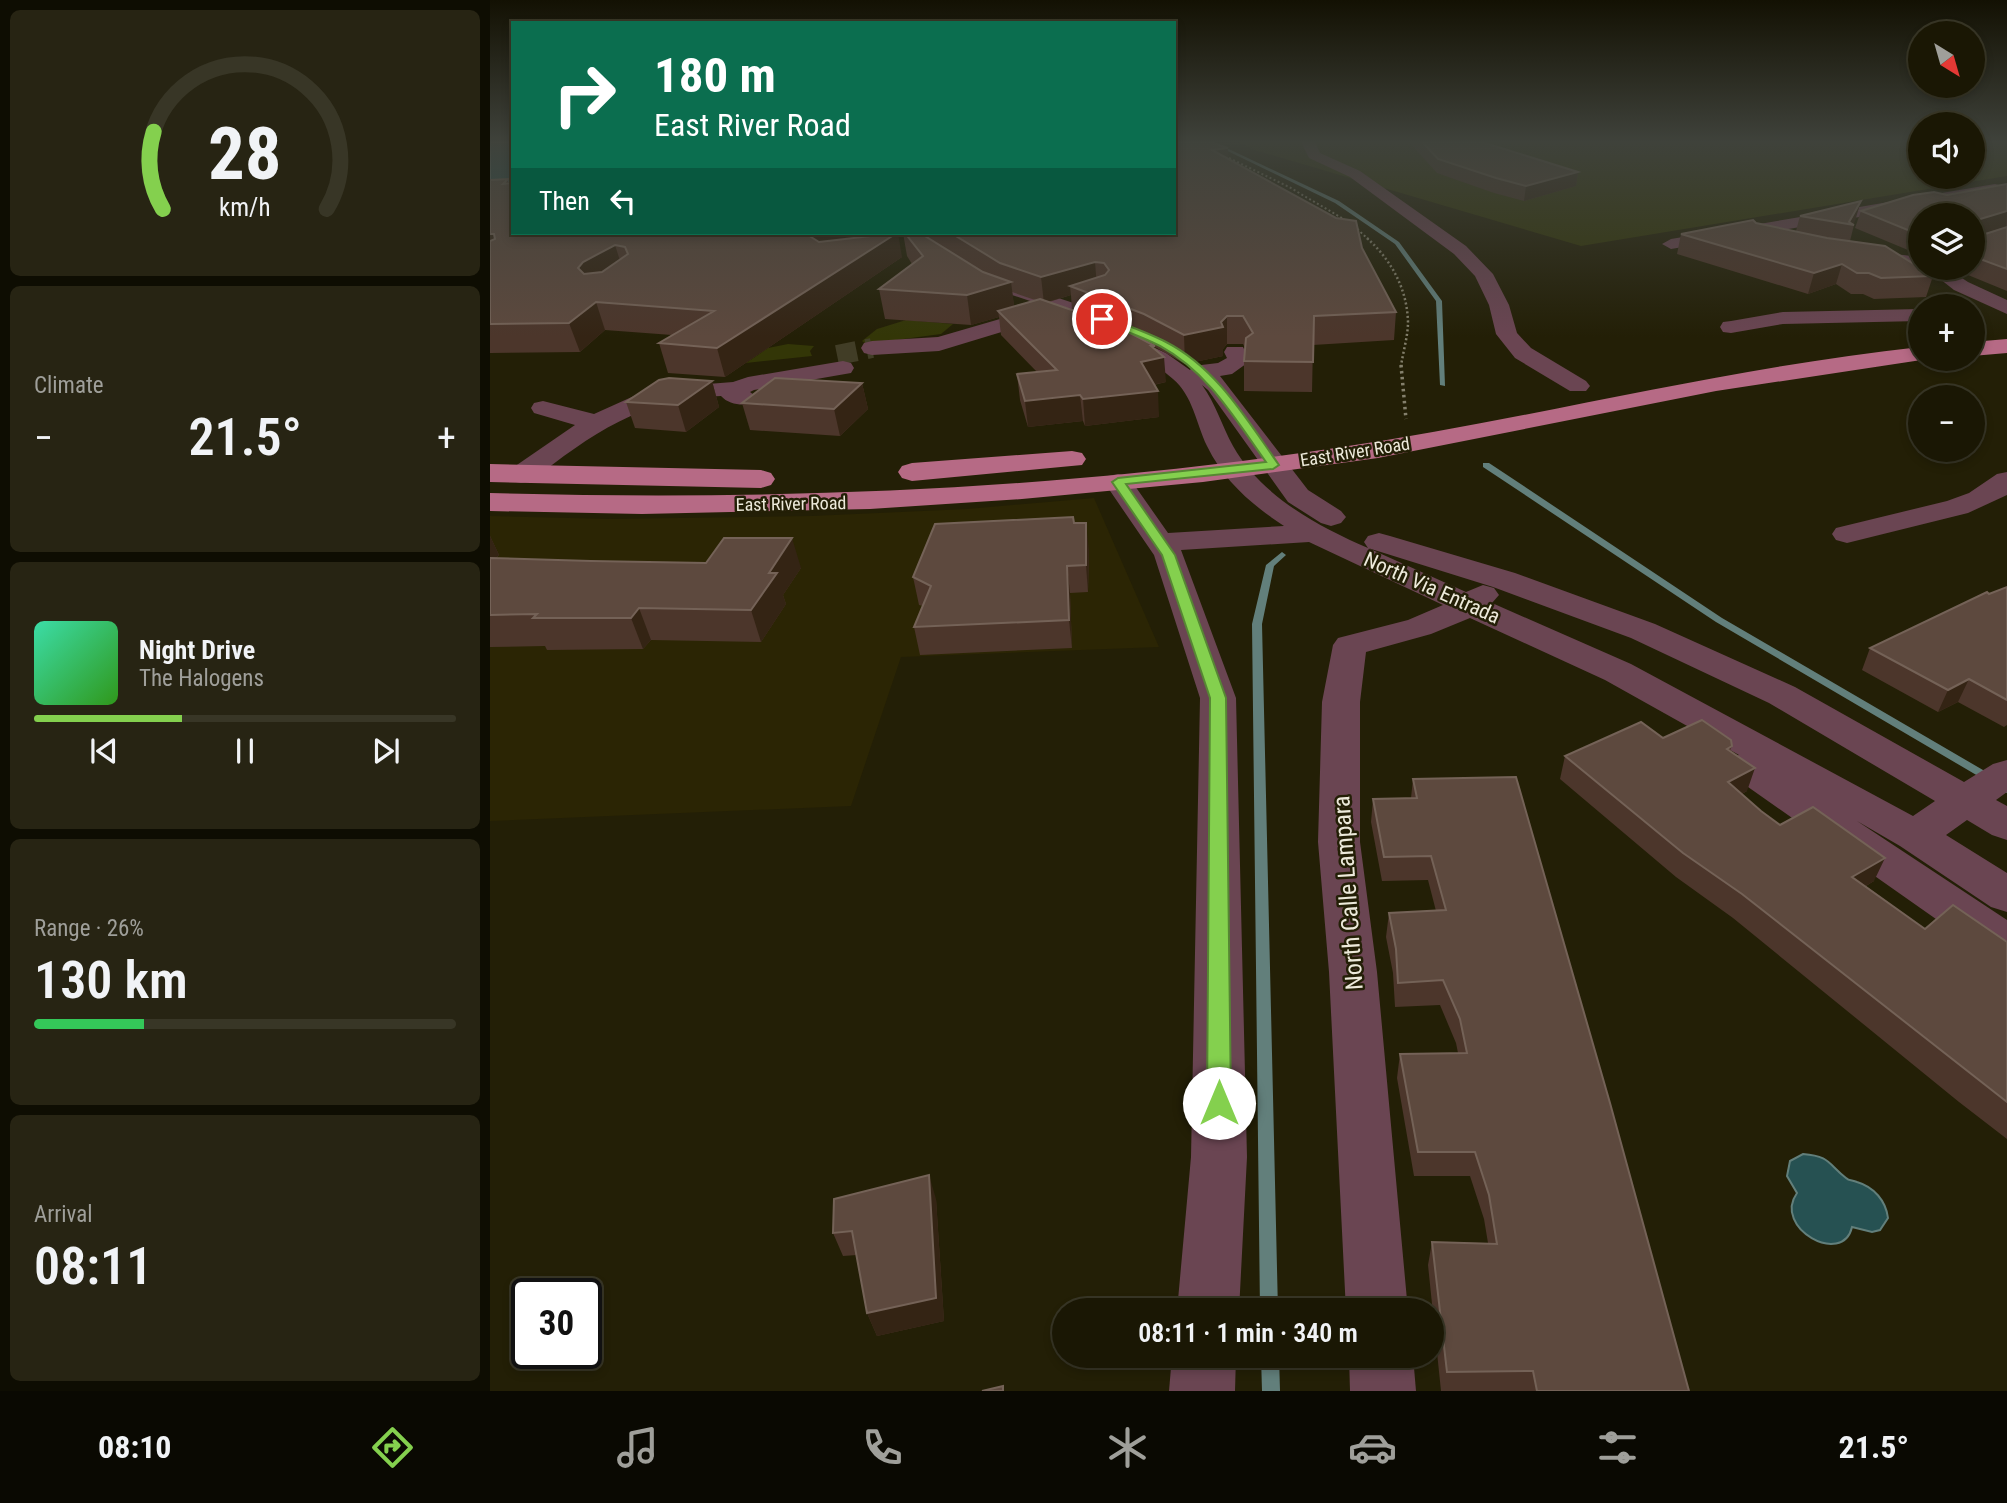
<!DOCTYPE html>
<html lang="en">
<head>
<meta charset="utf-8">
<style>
	body { margin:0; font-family:"Roboto Condensed",sans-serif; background:#272413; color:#f1f3f6; height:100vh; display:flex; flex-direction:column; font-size:26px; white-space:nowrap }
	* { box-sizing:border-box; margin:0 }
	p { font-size:23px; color:#9f9f9a }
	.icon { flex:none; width:38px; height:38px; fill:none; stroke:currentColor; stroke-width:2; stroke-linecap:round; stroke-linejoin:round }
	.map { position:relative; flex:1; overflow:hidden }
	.drawer { display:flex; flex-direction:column; gap:10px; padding:10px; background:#0e0d02; width:490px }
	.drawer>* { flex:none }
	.banner { position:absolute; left:21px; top:21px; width:665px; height:214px; border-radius:0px; box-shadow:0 4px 10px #0003,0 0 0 2px #383626; background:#0b6e4f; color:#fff; overflow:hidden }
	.needle { width:46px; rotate:143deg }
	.buttons { position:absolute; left:1418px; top:21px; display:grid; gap:14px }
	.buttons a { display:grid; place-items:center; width:77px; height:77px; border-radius:50%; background:#1a1704; box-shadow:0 4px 10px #0003,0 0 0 2px #383626; font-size:35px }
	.speed { position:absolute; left:21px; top:1278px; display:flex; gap:14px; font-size:35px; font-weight:700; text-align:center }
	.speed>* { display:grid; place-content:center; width:91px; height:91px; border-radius:50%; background:#1a1704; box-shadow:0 4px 10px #0003,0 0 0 2px #383626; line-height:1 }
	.speed .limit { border:4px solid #111; border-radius:10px; background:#fff; color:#111 }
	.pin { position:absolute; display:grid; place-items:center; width:60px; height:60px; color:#fff; margin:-30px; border:4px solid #fff; border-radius:50%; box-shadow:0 2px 7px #0007 }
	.me { position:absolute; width:77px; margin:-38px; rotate:0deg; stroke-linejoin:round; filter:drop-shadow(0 0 5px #0008) }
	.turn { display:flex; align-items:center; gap:24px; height:147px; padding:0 28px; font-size:32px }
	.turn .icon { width:91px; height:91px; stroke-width:2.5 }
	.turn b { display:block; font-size:49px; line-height:60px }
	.then { display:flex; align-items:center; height:66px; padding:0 28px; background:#0003; gap:14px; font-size:26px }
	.big { font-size:52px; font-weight:600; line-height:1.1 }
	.drawer .tile { flex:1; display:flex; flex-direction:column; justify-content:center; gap:10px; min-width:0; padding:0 24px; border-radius:10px; background:#272413 }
	.drawer .dial { align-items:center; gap:0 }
	.dial svg { height:182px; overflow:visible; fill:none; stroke:#383626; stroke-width:7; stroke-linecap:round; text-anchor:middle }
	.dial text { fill:#f1f3f6; stroke:none }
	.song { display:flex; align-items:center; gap:21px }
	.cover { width:84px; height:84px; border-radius:10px; background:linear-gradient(135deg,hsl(160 70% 55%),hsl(110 70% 35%)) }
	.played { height:7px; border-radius:4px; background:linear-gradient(90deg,#84d04e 35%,#383626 35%) }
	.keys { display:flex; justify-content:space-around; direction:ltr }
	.heat { display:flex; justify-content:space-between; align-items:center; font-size:38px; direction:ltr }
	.charge { height:10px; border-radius:5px; background:linear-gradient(90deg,#34c759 26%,#383626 0) }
	.trip { position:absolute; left:562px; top:1298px; width:392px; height:70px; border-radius:35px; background:#1a1704; box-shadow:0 4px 10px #0003,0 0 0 2px #383626; font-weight:600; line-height:70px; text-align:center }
	.tab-bar { display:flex; height:112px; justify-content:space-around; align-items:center; background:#0a0902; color:#9f9f9a }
	.tab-bar .icon { width:49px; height:49px }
	.tab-bar .selected { color:#84d04e }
	.tab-bar b { font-size:32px; color:#f1f3f6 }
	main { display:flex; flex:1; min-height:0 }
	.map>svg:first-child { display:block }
	.built { fill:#2b2504 }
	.green { fill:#333607 }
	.water { fill:#265152; stroke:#627f7b; stroke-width:2 }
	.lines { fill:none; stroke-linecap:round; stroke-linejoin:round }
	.stream { fill:#627f7b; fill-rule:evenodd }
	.minor-tunnel { stroke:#413d26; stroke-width:20; stroke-dasharray:20 10; stroke-linecap:butt }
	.path-far2 { stroke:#84806c; stroke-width:2; stroke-dasharray:2 2.5; stroke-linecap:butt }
	.path-far1 { stroke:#84806c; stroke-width:2.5; stroke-dasharray:2 2.5; stroke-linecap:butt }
	.path { stroke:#84806c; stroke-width:3.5; stroke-dasharray:2.5 3.5; stroke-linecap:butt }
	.minor { fill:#6a4552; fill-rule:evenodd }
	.major { fill:#b66a85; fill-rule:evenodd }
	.wall { fill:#4c362b; fill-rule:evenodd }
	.shaded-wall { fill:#342414 }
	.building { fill:#5d493e; stroke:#746257; stroke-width:2; fill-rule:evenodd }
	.route { fill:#84d04e; stroke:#568733; stroke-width:2 }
	.labels { text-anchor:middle; stroke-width:5; stroke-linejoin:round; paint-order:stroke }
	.far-street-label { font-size:18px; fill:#edeadb; stroke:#231f06 }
	.street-label { font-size:21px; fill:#edeadb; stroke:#231f06 }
	.near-street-label { font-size:24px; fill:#edeadb; stroke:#231f06 }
</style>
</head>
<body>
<main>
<section class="drawer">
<div class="tile dial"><svg viewBox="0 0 100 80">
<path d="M14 69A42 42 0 1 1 86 69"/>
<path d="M14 69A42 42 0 0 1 10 35" stroke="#84d04e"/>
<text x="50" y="56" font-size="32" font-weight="700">28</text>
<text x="50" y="72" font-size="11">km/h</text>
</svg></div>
<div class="tile"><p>Climate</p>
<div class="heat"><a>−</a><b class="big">21.5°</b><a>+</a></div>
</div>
<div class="tile">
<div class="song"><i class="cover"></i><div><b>Night Drive</b><p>The Halogens</p></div></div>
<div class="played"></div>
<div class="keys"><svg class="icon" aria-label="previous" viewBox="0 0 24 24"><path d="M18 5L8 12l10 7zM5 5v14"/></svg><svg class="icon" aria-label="pause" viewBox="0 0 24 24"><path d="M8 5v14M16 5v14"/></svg><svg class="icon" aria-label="next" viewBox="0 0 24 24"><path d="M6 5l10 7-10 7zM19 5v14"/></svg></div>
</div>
<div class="tile"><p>Range · 26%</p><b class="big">130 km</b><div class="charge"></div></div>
<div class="tile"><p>Arrival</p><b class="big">08:11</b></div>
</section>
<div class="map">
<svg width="1517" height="1391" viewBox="0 0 1517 1391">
	<rect width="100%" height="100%" fill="#231f06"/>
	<path class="built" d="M604 498 669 647 411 657 361 806 0 821V516L120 519 322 516 477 509Z"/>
	<g class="green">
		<path d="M750 142H1430V177H1482V142H1517V176L1091 246 761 149Z"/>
		<path d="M416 320 463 324 451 334 376 344 372 341 387 329Z"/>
		<path d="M298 344 324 346 320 351 322 356 256 363 278 348Z"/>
	</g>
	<g class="water">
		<path d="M0 142H23V181L0 182Z"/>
		<path d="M1313 1154C1340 1156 1338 1164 1356 1178 1359 1181 1362 1180 1367 1182 1384 1187 1396 1201 1398 1218L1390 1230 1382 1232 1362 1227C1353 1267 1282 1228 1307 1193L1297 1176 1300 1161Z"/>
	</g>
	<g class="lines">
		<g class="stream">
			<path d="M719 142H724L849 201 909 242 952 301 955 386 950 385 946 301 905 244 845 203Z"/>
			<path d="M993 463H999L1232 618 1517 784V793L1226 622 993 467Z"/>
			<path d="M792 552 796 555 784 566 772 624 788 1311H770L762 624 776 565Z"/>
			<path d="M771 1356H789L790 1391H772Z"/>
		</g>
		<path class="minor-tunnel" d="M347 355 382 348"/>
		<g class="path-far2">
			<path d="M735 156 799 187 857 221"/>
			<path d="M864 226 879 240"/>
		</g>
		<path class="path-far1" d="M877 238C901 260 917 288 918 322 918 336 913 352 911 366"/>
		<path class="path" d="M911 365 916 419"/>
		<g class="minor">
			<path d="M811 142H825L830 153 870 171 976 246 1003 274 1019 305 1027 333 1041 348 1096 381 1100 386 1096 391H1080L1025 358 1006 334 999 305 985 276 964 254 860 177 819 158Z"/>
			<path d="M1505 184 1517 187V197L1505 194 1181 249 1172 244 1181 239Z"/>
			<path d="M1371 250 1430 257V268H1433L1430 269 1365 259 1362 255Z"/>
			<path d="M1436 268H1457L1478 282 1517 300V314L1464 290Z"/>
			<path d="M523 283 638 321 642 325 638 329 631 331 566 310 564 316 449 351 382 355 374 353 371 348 374 343 382 341 448 337 555 306 516 293 513 289Z"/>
			<path d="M1430 309V321L1293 324 1241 333 1233 332 1230 327 1233 322 1241 321 1293 312Z"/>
			<path d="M630 332 676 353 700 370 703 366 728 363 737 358 734 352 737 347H753L760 361 742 374 730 376 818 490 851 511 856 517 851 523 841 526 831 523 798 502 718 390 712 385C726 404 732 426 743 446 771 496 829 527 878 548L874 542 878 536 889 533 900 536 1025 573 1165 624 1305 687 1474 782 1503 764 1517 760V792L1506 800 1517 806V840L1502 835 1477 820 1456 835 1517 873V912L1501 907 1410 846 1367 821 1517 920V962L1500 957 1241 775 1235 766 1241 757 1249 755 1115 680 980 618 941 634 876 652 870 702V842L887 972 918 1311H856L839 972 828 842 832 702 843 645 848 638 918 620 953 605 819 542 691 550 746 698 757 1157 749 1311H687L701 1157 710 698 664 555 614 482 618 476 628 474 638 476 678 533 794 526C762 505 734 481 717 446 706 423 703 396 683 379 665 363 643 354 622 344L619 339 622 334ZM878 548 1003 587 1141 638 1279 703 1445 801 1423 816 1141 664 1002 603 1009 595 1004 588 993 585 976 592Z"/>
			<path d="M353 361 361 363 364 368 361 373 264 390 260 392 268 398 265 403C253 406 239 405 231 396 151 398 102 434 41 481L31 483 21 481 17 475 21 469 85 425 44 413 41 408 44 403 53 401 104 414 144 396 180 387 243 382 258 377Z"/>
			<path d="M1517 472V495L1478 513 1357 543 1346 540 1342 534 1346 528 1457 501 1479 493 1507 474Z"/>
			<path d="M682 1356H746L745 1391H679Z"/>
			<path d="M859 1356H923L926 1391H860Z"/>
		</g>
		<g class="major">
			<path d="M1517 339V353L1482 356V342Z"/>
			<path d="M1430 347V359H1438L1226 391 888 458 713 482 532 499 380 509 152 514 0 511V493C284 501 571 490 852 447 1046 418 1235 368 1430 347Z"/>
			<path d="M582 451 592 453 596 459 592 465 422 481 412 478 408 472 412 466 422 463Z"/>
			<path d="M0 464 271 470 281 473 285 479 281 485 271 488 0 482Z"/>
		</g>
	</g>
	<g class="wall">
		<path d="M919 142H992L1088 172 1086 186 1034 201 1004 193 947 173Z"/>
		<path d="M739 159 872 248 906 312 904 340 823 345 822 392 754 391V361L755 348 753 344H737L733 349V356L695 364 665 347 676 382 664 385 669 417 595 426 593 421 538 427 530 400 527 374 547 372 511 335 509 317 481 325 395 319 389 289 422 264 417 256 413 233H684ZM522 292 545 300 524 306ZM581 295 582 310 559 302Z"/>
		<path d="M18 179 19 184 412 257 235 377 178 373 169 343 182 335 115 330 90 352 0 353V180Z"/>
		<path d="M1517 184V227L1488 235 1517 227V291L1461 268H1482V215H1430V255L1365 228 1371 211Z"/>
		<path d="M1371 201 1363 224 1364 225 1360 241 1443 276 1436 297 1384 299 1373 294H1361L1346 284 1318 294 1187 254 1191 234 1266 223 1306 231 1310 216Z"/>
		<path d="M222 381 229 407 196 432 145 428 136 402Z"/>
		<path d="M372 383 378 409 350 436 260 430 252 403Z"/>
		<path d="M584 523 599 550 598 592 580 593 582 648 430 655 424 627 433 606 429 605 423 577Z"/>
		<path d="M0 536 9 555 6 558 311 568 293 595 296 604 271 642 161 640 153 649 57 650 55 646 0 647Z"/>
		<path d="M1517 587V725L1514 727 1468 702 1448 712 1372 670 1380 648Z"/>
		<path d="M1173 738 1242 746 1240 751 1257 791 1252 794 1271 811 1290 825 1384 881 1376 886 1435 929 1517 942V1139L1469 1102 1243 918 1186 877 1070 779 1075 756Z"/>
		<path d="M923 779 1199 1391H951L938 1265 942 1242 998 1243 994 1219 980 1176H924L907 1078 910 1054 968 1053 966 1043 950 1005 905 1007 903 973 896 937 899 913 946 911 938 880 892 881 881 822 883 799 921 798Z"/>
		<path d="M446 1199 454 1321 387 1336 377 1313 367 1255 353 1256 343 1233Z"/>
	</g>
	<g class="shaded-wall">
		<path d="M738 148 739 168 722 150Z"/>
		<path d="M1088 172 1086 186 1034 201 1036 186Z"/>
		<path d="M1371 201 1365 221 1363 225 1359 224Z"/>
		<path d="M1517 211 1516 227 1482 237 1487 220Z"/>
		<path d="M318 233H408L412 257 235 377 227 348 334 249 318 235Z"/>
		<path d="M0 234H4L14 258 0 260Z"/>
		<path d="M125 245 133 270 97 294 88 268 93 262Z"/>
		<path d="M605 262 607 287 580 286 581 295 554 303 551 277Z"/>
		<path d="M1352 264 1346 284 1318 294 1324 273Z"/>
		<path d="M521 282 525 312 508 311 509 317 481 325 477 295Z"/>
		<path d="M106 302 115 330 90 352 79 323Z"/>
		<path d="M737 316V344L733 349V356L695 364 694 335 731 322Z"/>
		<path d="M661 346H665V359L674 357 676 382 652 387 651 362Z"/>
		<path d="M222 381 229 407 196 432 188 405Z"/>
		<path d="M372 383 378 409 350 436 344 409Z"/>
		<path d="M668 391 669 417 595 426 593 399Z"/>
		<path d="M590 395 593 421 538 427 535 401Z"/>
		<path d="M596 523 599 550 598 592 596 565Z"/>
		<path d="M0 536 9 555 0 563Z"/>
		<path d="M302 538 311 568 293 595 296 604 271 642 261 610 279 573Z"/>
		<path d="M577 566 580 593 582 648 579 620Z"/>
		<path d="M149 608 161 640 153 649 141 618Z"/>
		<path d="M1479 679 1468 702 1448 712 1458 690Z"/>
		<path d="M1265 768 1257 791 1231 805 1238 782Z"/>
		<path d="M1395 858 1384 881 1351 900 1362 877Z"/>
		<path d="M439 1175 446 1199 454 1321 387 1336 377 1313Z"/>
	</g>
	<g class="building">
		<path d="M684 142H719L738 148 722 150 846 218 866 221 872 248 906 312 824 316 823 362 754 361 756 338 763 333 753 316H737L731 322 733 327 694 335 654 314 580 286 615 275 619 270 614 263 605 262 551 277 510 263 461 233H684Z"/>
		<path d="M932 142H992L1088 172 1036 186 1006 178 948 159Z"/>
		<path d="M18 179 13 184 23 183V233H318V235L329 242 407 233 227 348 169 343 224 311 106 302 79 323 0 324V241L5 239 4 234H0V180ZM125 245 135 247 138 254 112 272 94 274 88 268 93 262Z"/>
		<path d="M1517 184V211L1487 220 1486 233 1489 236 1517 227V269L1482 256V215H1430V235L1371 211 1423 195 1444 192 1457 195Z"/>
		<path d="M1371 201 1359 222 1364 225 1310 216Z"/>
		<path d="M1263 220 1266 223 1337 238 1395 246 1443 276 1391 278 1379 273H1367L1352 264 1324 273 1191 234Z"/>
		<path d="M415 233H430L493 272 521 282 477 295 389 289 433 256Z"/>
		<path d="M550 299 625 325 665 346H661L674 357 651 362 668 391 593 399 590 395 535 401 527 374 567 370 508 311Z"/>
		<path d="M179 378 222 381 188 405 136 402 169 380Z"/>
		<path d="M285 378 372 383 344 409 252 403Z"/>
		<path d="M583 517 584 523H596V565L577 566 579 620 424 627 441 586 423 577 445 524Z"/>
		<path d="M234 538H302L279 573H287L261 610 149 608 141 618H43L47 614 0 615V558L101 561 216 563Z"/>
		<path d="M1517 587V700L1479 679 1458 690 1380 648 1497 592 1499 594Z"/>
		<path d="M1212 720 1241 740 1242 746 1237 749 1265 768 1238 782 1271 811 1290 825 1323 807 1395 858 1362 877 1435 929 1463 905 1517 942V1102L1252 894 1193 853 1075 756 1151 722 1173 738Z"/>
		<path d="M1026 777 1120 1103 1199 1391H1047L1043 1371 957 1372 942 1242 1007 1244 999 1195 985 1152H928L910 1054 977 1053 970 1019 953 980 908 983 906 949 899 913 956 910 941 856 894 857 883 799 927 798 923 779Z"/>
		<path d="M439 1175 446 1298 377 1313 362 1231 343 1233 344 1199Z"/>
		<path d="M513 1386V1391H492Z"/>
	</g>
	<linearGradient id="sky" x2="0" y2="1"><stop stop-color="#131103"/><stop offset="0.42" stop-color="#3f423b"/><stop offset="1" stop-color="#3f423b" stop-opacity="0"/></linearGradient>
	<rect width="1517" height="337" fill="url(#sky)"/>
	<path class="route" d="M609 317H616C635 325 657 332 676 342 727 368 757 420 789 465L783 469 636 484 685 555 736 698 741 1103 737 1110 729 1113 721 1110 717 1103 720 698 672 555 622 482 628 478 776 462C745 419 718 372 670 346 651 336 629 329 609 321Z"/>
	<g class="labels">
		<g class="far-street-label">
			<text transform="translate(865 452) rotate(-9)" y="6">East River Road</text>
			<text transform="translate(301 504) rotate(-1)" y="6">East River Road</text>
		</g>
		<g class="street-label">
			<text transform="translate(942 588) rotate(24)" y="7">North Via Entrada</text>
		</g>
		<g class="near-street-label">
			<text transform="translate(858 893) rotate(-94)" y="8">North Calle Lampara</text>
		</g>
	</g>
</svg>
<div class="buttons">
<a><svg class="needle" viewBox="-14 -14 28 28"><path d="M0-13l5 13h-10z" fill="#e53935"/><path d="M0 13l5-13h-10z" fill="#9f9f9a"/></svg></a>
<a><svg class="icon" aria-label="sound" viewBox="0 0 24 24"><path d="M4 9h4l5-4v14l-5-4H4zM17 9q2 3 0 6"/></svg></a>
<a><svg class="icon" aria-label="layers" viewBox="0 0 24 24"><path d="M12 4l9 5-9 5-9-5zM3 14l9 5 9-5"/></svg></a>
<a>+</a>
<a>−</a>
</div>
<div class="speed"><div class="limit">30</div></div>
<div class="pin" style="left:612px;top:319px;background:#d93025"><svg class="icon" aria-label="arrive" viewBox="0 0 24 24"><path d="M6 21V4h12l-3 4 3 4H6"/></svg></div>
<svg class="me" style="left:729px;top:1103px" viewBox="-20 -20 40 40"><circle r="19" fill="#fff"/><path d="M0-13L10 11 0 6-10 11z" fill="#84d04e"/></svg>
<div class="trip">08:11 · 1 min · 340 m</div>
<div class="banner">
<div class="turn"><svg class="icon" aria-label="right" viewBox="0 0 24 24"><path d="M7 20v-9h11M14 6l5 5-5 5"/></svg><div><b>180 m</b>East River Road</div></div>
<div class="then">Then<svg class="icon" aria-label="left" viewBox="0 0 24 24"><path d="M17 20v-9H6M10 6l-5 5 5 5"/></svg></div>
</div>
</div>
</main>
<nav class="tab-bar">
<b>08:10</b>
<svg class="icon selected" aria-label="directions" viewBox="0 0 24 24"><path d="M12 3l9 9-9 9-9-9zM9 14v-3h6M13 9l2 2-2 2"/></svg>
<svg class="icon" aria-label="music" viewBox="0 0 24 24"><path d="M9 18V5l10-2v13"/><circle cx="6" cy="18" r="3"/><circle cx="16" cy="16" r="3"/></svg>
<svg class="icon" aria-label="phone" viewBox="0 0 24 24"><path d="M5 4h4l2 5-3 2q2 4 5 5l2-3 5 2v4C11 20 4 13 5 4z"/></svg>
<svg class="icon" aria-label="climate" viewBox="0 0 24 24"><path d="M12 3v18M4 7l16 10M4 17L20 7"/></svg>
<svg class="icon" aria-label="car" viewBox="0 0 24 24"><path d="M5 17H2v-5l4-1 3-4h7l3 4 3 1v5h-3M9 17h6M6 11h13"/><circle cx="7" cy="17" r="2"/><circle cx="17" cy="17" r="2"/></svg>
<svg class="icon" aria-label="filters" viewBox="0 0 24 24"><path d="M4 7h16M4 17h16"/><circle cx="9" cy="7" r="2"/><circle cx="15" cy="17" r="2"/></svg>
<b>21.5°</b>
</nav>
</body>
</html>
